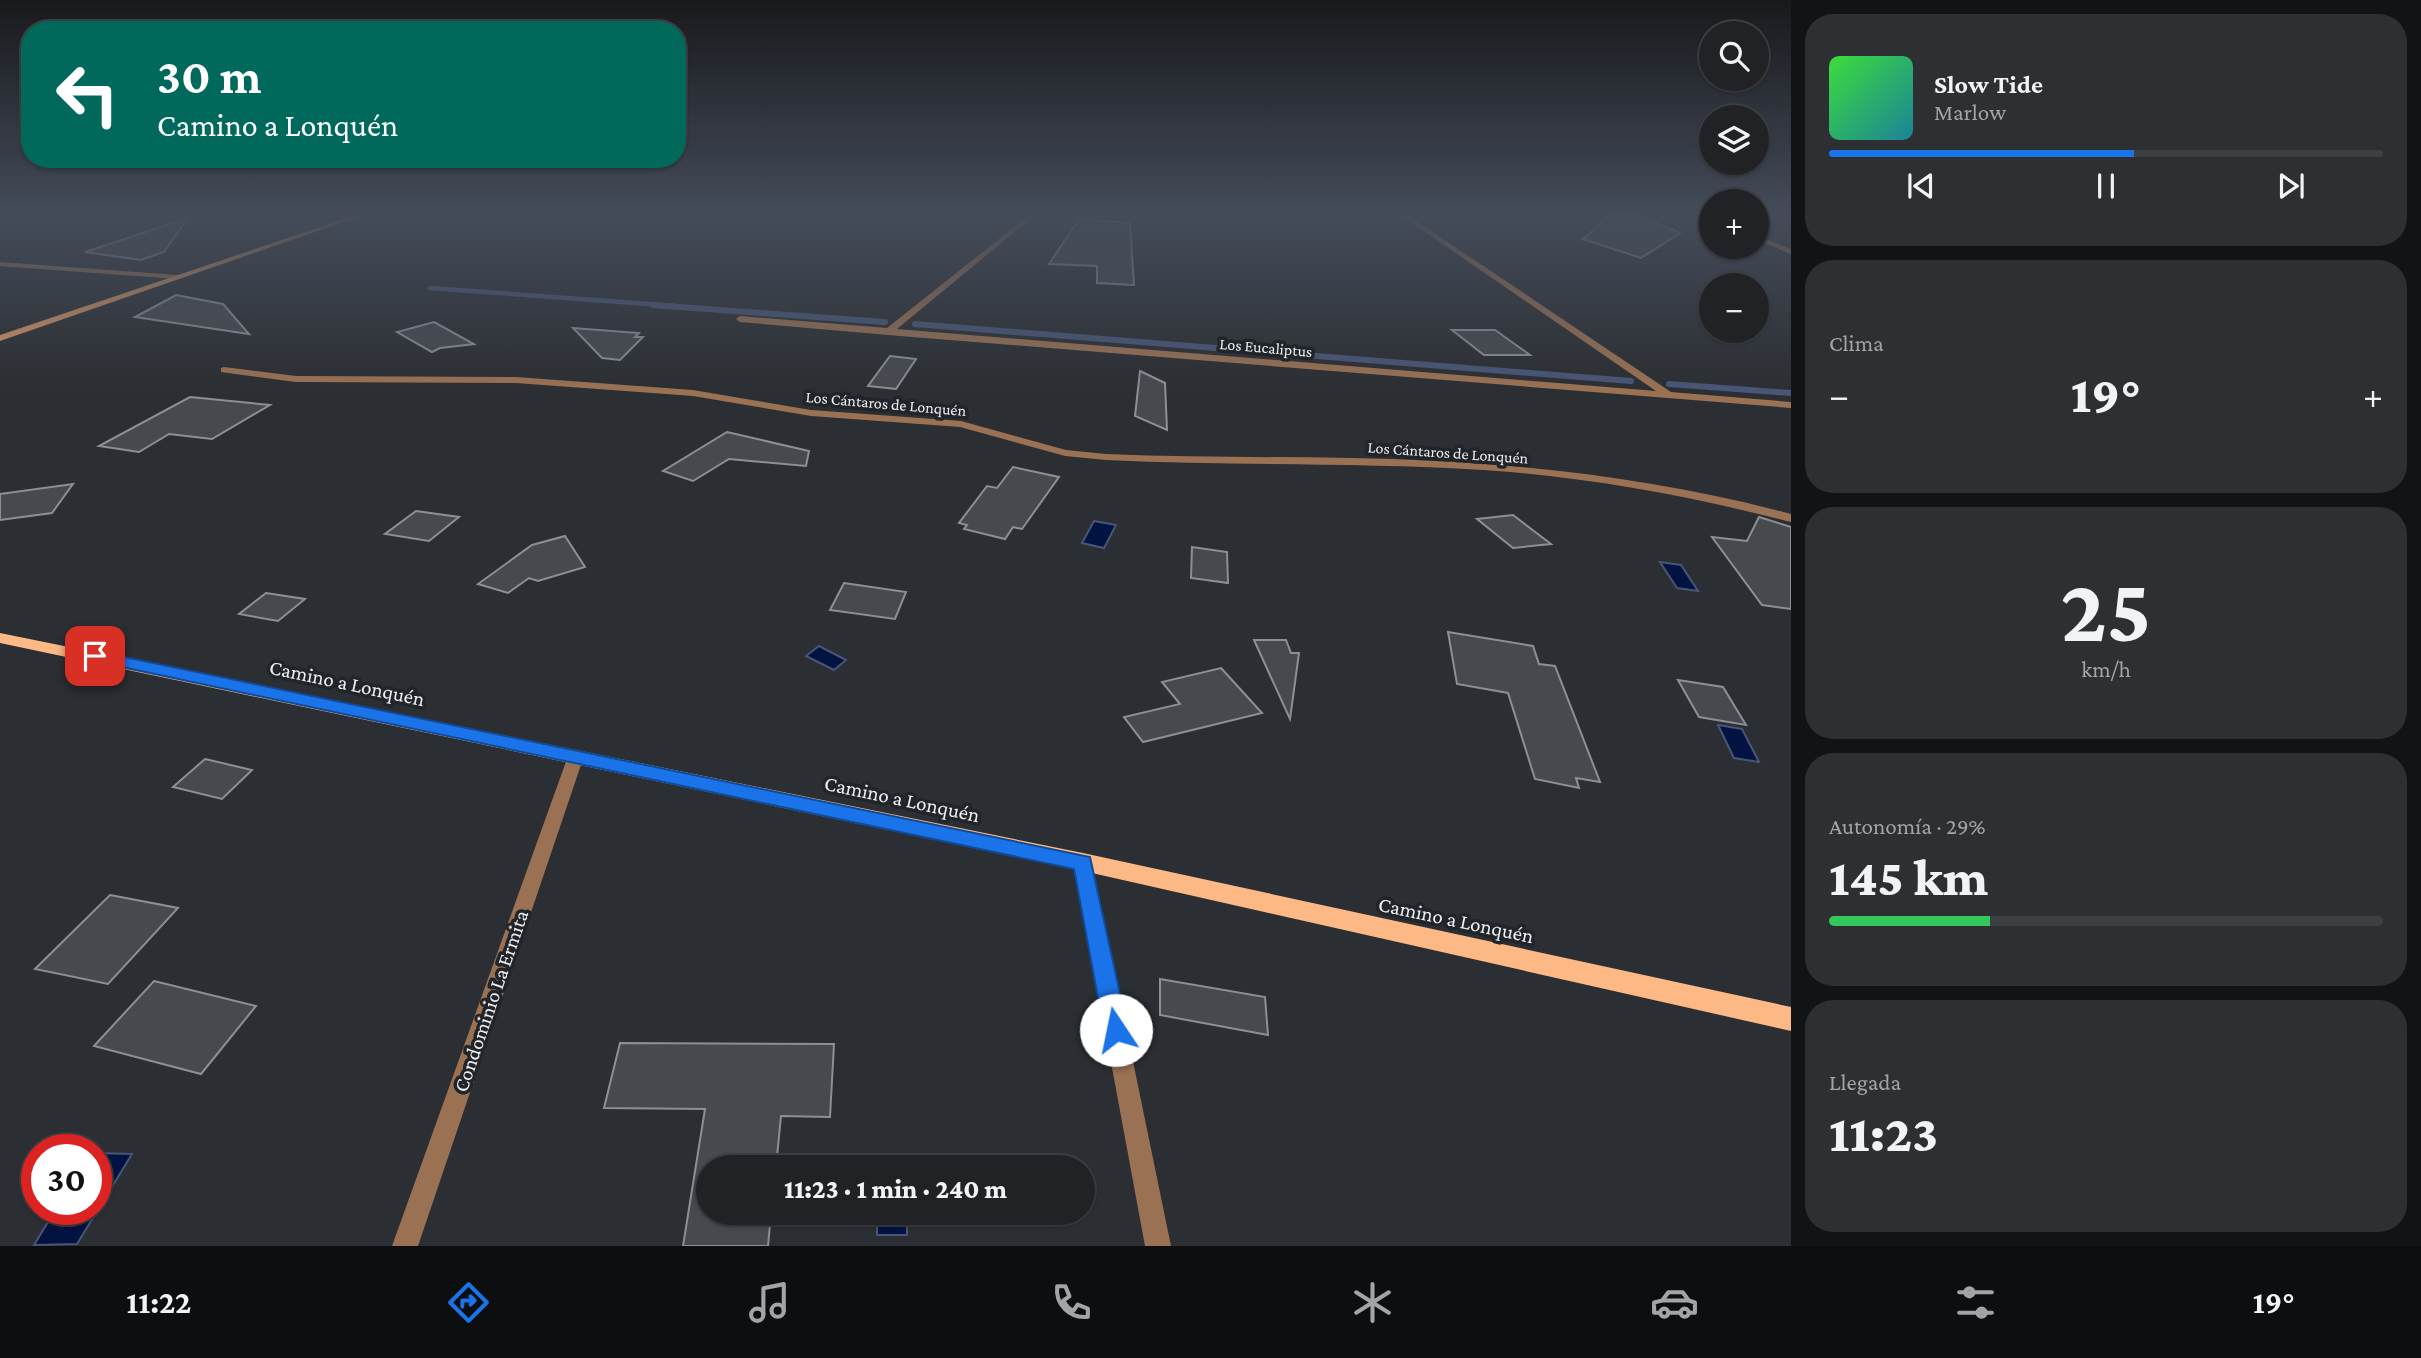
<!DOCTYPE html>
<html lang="es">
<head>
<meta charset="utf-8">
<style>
	body { margin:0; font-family:"Crimson Pro",serif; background:#2d2f32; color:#f1f3f6; height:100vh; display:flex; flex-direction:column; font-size:26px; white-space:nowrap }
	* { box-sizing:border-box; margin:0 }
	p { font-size:23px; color:#a2a4a7 }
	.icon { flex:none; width:38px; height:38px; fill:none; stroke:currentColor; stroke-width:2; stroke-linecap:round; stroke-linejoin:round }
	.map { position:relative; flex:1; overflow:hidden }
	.details { display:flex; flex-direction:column; gap:14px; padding:14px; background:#121315; width:630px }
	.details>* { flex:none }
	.guide { position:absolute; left:21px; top:21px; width:665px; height:147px; border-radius:28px; box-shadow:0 2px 5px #0004,0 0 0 2px #3d3f43; background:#00695c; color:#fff; overflow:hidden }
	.tools { position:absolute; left:1699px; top:21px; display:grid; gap:14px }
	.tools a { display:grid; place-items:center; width:70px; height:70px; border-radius:50%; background:#202226; box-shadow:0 2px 5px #0004,0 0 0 2px #3d3f43; font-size:35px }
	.speed { position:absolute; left:21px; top:1134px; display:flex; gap:14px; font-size:35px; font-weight:700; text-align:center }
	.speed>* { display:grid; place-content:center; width:91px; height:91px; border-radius:50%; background:#202226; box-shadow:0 2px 5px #0004,0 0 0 2px #3d3f43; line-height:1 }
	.speed .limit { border:10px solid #d22; background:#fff; color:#111 }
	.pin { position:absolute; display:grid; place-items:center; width:60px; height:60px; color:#fff; margin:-30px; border-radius:14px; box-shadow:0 4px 10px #0006 }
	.me { position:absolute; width:77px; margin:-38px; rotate:349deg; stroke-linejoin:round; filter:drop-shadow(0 0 5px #0008) }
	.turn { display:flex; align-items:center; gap:24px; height:147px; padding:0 21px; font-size:32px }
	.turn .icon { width:91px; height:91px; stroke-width:2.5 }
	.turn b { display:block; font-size:49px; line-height:60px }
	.big { font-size:52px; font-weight:800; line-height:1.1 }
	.details .widget { flex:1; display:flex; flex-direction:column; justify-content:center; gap:10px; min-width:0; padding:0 24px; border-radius:28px; background:#2d2f32 }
	.details .dial { align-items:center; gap:0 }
	.dial b { font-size:91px; line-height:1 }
	.song { display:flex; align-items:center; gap:21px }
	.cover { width:84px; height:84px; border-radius:10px; background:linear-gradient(135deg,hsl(120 70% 55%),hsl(190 70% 35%)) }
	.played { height:7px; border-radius:4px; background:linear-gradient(90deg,#1a73e8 55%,#3d3f43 55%) }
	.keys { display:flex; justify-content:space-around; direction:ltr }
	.heat { display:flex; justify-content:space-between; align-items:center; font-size:38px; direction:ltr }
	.charge { height:10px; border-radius:5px; background:linear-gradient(90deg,#34c759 29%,#3d3f43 0) }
	.trip { position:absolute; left:696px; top:1155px; width:399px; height:70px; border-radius:35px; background:#202226; box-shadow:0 2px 5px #0004,0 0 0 2px #3d3f43; font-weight:800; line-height:70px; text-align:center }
	.tabs { display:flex; height:112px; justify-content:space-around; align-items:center; background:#0d0e0f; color:#a2a4a7 }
	.tabs .icon { width:49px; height:49px }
	.tabs .on { color:#1a73e8 }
	.tabs b { font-size:32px; color:#f1f3f6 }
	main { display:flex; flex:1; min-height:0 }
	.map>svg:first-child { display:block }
	.water { fill:#021341; stroke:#485576; stroke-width:2 }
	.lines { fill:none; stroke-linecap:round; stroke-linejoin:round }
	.stream-far1 { stroke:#485576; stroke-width:4.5 }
	.stream { stroke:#485576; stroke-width:6 }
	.building { fill:#46494e; stroke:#8c8f95; stroke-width:2 }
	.street { fill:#9a7153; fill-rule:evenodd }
	.secondary { fill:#d89664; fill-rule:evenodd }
	.primary { fill:#fcb885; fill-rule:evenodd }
	.route { fill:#1a73e8; stroke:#114b97; stroke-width:2 }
	.labels { text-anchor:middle; stroke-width:7; stroke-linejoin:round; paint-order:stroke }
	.far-street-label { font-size:16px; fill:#eceef1; stroke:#212428 }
	.near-street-label { font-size:21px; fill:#eceef1; stroke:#212428 }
</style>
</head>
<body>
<main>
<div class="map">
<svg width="1791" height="1246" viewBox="0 0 1791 1246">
	<rect width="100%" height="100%" fill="#2b2e32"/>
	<g class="water">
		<path d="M1094 521 1116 525 1104 548 1082 543Z"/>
		<path d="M1660 562 1681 565 1698 591 1677 588Z"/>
		<path d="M819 646 846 660 834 670 806 656Z"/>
		<path d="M1718 725 1742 729 1759 762 1734 758Z"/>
		<path d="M96 1153 132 1154 77 1244 34 1245 56 1209H96Z"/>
		<rect x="877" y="1213" width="30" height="22"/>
	</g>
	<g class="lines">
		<path class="stream-far1" d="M430 288 676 306"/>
		<g class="stream">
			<path d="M653 305 885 322"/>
			<path d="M915 324 1631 381"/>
			<path d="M1669 384 1791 393"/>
		</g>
	</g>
	<g class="building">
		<path d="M1609 216H1640L1680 233 1641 258 1583 239Z"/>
		<path d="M188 218 164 252 141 260 85 252Z"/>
		<path d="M1079 219 1130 223 1134 285 1097 283V266L1049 264Z"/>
		<path d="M176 295 223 304 249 334 135 317Z"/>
		<path d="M434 322 474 344 440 348 432 352 397 332Z"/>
		<path d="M573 328 639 333 635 337H643L620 360 602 358Z"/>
		<path d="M1452 330H1495L1530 355H1484Z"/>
		<path d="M890 356 916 359 896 389 868 386Z"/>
		<path d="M1140 371 1165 383 1167 430 1135 416Z"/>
		<path d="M190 397 270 405 212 439 169 434 139 452 99 446Z"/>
		<path d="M727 432 809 451 806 466 729 459 693 481 663 471Z"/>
		<path d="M1013 467 1059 477 1022 529 1013 527 1005 539 964 529 967 525 959 523 987 486 997 488Z"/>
		<path d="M73 484 52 513 0 520V494Z"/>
		<path d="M416 511 459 517 429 541 385 534Z"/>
		<path d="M1513 515 1551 544 1513 548 1477 519Z"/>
		<path d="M1759 517 1791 527V609L1762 605 1712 537 1747 541Z"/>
		<path d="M565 536 585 567 538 581 529 578 508 593 478 584 532 545Z"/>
		<path d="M1192 547 1227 552 1228 583 1191 578Z"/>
		<path d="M844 583 906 592 895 619 830 610Z"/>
		<path d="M266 593 305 599 278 621 239 614Z"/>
		<path d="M1448 632 1533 646 1539 664 1555 666 1600 782 1576 778 1579 788 1535 779 1508 693 1457 684Z"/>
		<path d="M1254 640H1286L1291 653H1299L1290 719Z"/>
		<path d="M1221 668 1262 713 1143 742 1124 717 1180 704 1162 682Z"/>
		<path d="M1678 680 1723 687 1746 725 1699 717Z"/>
		<path d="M205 759 252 770 222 799 173 787Z"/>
		<path d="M110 895 178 908 108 984 35 969Z"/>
		<path d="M1160 979 1265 997 1268 1035 1160 1015Z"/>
		<path d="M154 981 256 1006 201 1074 94 1046Z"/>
		<path d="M620 1043 834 1044 830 1117 781 1116 776 1167H709V1213H771L768 1246H683L705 1109 604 1108Z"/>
	</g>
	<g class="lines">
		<g class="street">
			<path d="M1028 216H1034L897 329 1656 391 1402 216H1409L1671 392 1791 402V408L888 335 740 322 736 319 740 316 887 328Z"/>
			<path d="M1703 216H1712V220Z"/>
			<path d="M1757 235 1791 249V254L1757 240Z"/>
			<path d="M0 262 177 275 181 277 177 279 0 266Z"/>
			<path d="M224 367 296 376 516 377 693 390 811 410 961 421 1066 450 1106 454C1216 459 1325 455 1435 461 1556 467 1674 483 1791 514V522C1689 496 1588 477 1483 470 1357 462 1232 466 1106 460L1065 456 960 427 811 416 693 396 516 383 296 382 221 372V368Z"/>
			<path d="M576 750 582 752 584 756 418 1246H392L568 756 570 752Z"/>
			<path d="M1083 855 1090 857 1092 862 1171 1246H1145L1074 862 1076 857Z"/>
		</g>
		<path class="secondary" d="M353 216H361L0 341V335Z"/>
		<path class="primary" d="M0 633 1083 853 1791 1007V1031L1083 871 0 643Z"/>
	</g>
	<linearGradient id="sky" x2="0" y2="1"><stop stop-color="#18191c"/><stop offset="0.55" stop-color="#444c5a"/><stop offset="1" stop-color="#444c5a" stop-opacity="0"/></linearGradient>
	<rect width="1791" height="390" fill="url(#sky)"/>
	<path class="route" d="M95 651 1090 857 1128 1030 1124 1038 1116 1042 1107 1038 1104 1030 1074 869 89 660 87 656Z"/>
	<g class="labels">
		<g class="far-street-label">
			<text transform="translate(1266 347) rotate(5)" y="6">Los Eucaliptus</text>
			<text transform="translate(886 403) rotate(5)" y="6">Los Cántaros de Lonquén</text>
			<text transform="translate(1448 452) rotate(4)" y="6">Los Cántaros de Lonquén</text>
		</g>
		<g class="near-street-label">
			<text transform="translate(347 683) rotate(12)" y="7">Camino a Lonquén</text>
			<text transform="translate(902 799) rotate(12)" y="7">Camino a Lonquén</text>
			<text transform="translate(1456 920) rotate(12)" y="7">Camino a Lonquén</text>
			<text transform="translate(491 1001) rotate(-71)" y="7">Condominio La Ermita</text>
		</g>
	</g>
</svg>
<div class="tools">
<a><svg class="icon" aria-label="search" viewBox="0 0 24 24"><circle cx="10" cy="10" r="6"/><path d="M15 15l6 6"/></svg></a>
<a><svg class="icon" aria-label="layers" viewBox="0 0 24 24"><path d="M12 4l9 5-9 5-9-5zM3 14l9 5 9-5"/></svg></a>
<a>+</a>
<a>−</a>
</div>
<div class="speed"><div class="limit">30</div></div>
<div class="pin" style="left:95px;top:656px;background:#d93025"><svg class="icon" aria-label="arrive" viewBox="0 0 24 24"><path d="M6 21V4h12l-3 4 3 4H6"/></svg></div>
<svg class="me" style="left:1116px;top:1030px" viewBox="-20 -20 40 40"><circle r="19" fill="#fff"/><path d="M0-13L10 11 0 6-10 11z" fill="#1a73e8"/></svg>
<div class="trip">11:23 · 1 min · 240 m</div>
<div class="guide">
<div class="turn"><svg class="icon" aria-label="left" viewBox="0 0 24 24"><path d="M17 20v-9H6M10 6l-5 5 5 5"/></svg><div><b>30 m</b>Camino a Lonquén</div></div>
</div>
</div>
<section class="details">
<div class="widget">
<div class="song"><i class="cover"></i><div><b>Slow Tide</b><p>Marlow</p></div></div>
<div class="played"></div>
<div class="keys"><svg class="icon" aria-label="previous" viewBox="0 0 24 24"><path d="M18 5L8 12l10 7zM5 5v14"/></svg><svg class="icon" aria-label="pause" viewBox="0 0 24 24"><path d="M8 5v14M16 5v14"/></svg><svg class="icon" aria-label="next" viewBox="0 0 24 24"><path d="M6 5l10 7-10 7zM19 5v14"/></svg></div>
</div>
<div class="widget"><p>Clima</p>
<div class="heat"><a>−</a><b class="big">19°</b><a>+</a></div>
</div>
<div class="widget dial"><b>25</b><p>km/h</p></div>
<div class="widget"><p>Autonomía · 29%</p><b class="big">145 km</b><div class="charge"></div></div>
<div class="widget"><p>Llegada</p><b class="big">11:23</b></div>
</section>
</main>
<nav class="tabs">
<b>11:22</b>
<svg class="icon on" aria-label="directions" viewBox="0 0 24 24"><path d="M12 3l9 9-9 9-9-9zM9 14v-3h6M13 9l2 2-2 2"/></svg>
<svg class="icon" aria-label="music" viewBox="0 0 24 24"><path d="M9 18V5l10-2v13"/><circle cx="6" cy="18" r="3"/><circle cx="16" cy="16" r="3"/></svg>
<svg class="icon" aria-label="phone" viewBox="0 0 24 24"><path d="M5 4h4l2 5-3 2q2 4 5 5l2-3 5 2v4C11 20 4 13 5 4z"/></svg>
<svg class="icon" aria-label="climate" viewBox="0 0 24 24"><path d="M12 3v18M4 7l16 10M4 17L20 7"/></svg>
<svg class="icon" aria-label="car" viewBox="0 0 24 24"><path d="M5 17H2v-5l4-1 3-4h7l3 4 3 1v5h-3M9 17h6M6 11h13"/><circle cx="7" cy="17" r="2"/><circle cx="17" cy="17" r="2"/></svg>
<svg class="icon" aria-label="filters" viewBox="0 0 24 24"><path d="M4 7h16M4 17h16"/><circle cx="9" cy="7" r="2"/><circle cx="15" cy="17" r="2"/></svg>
<b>19°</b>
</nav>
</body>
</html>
